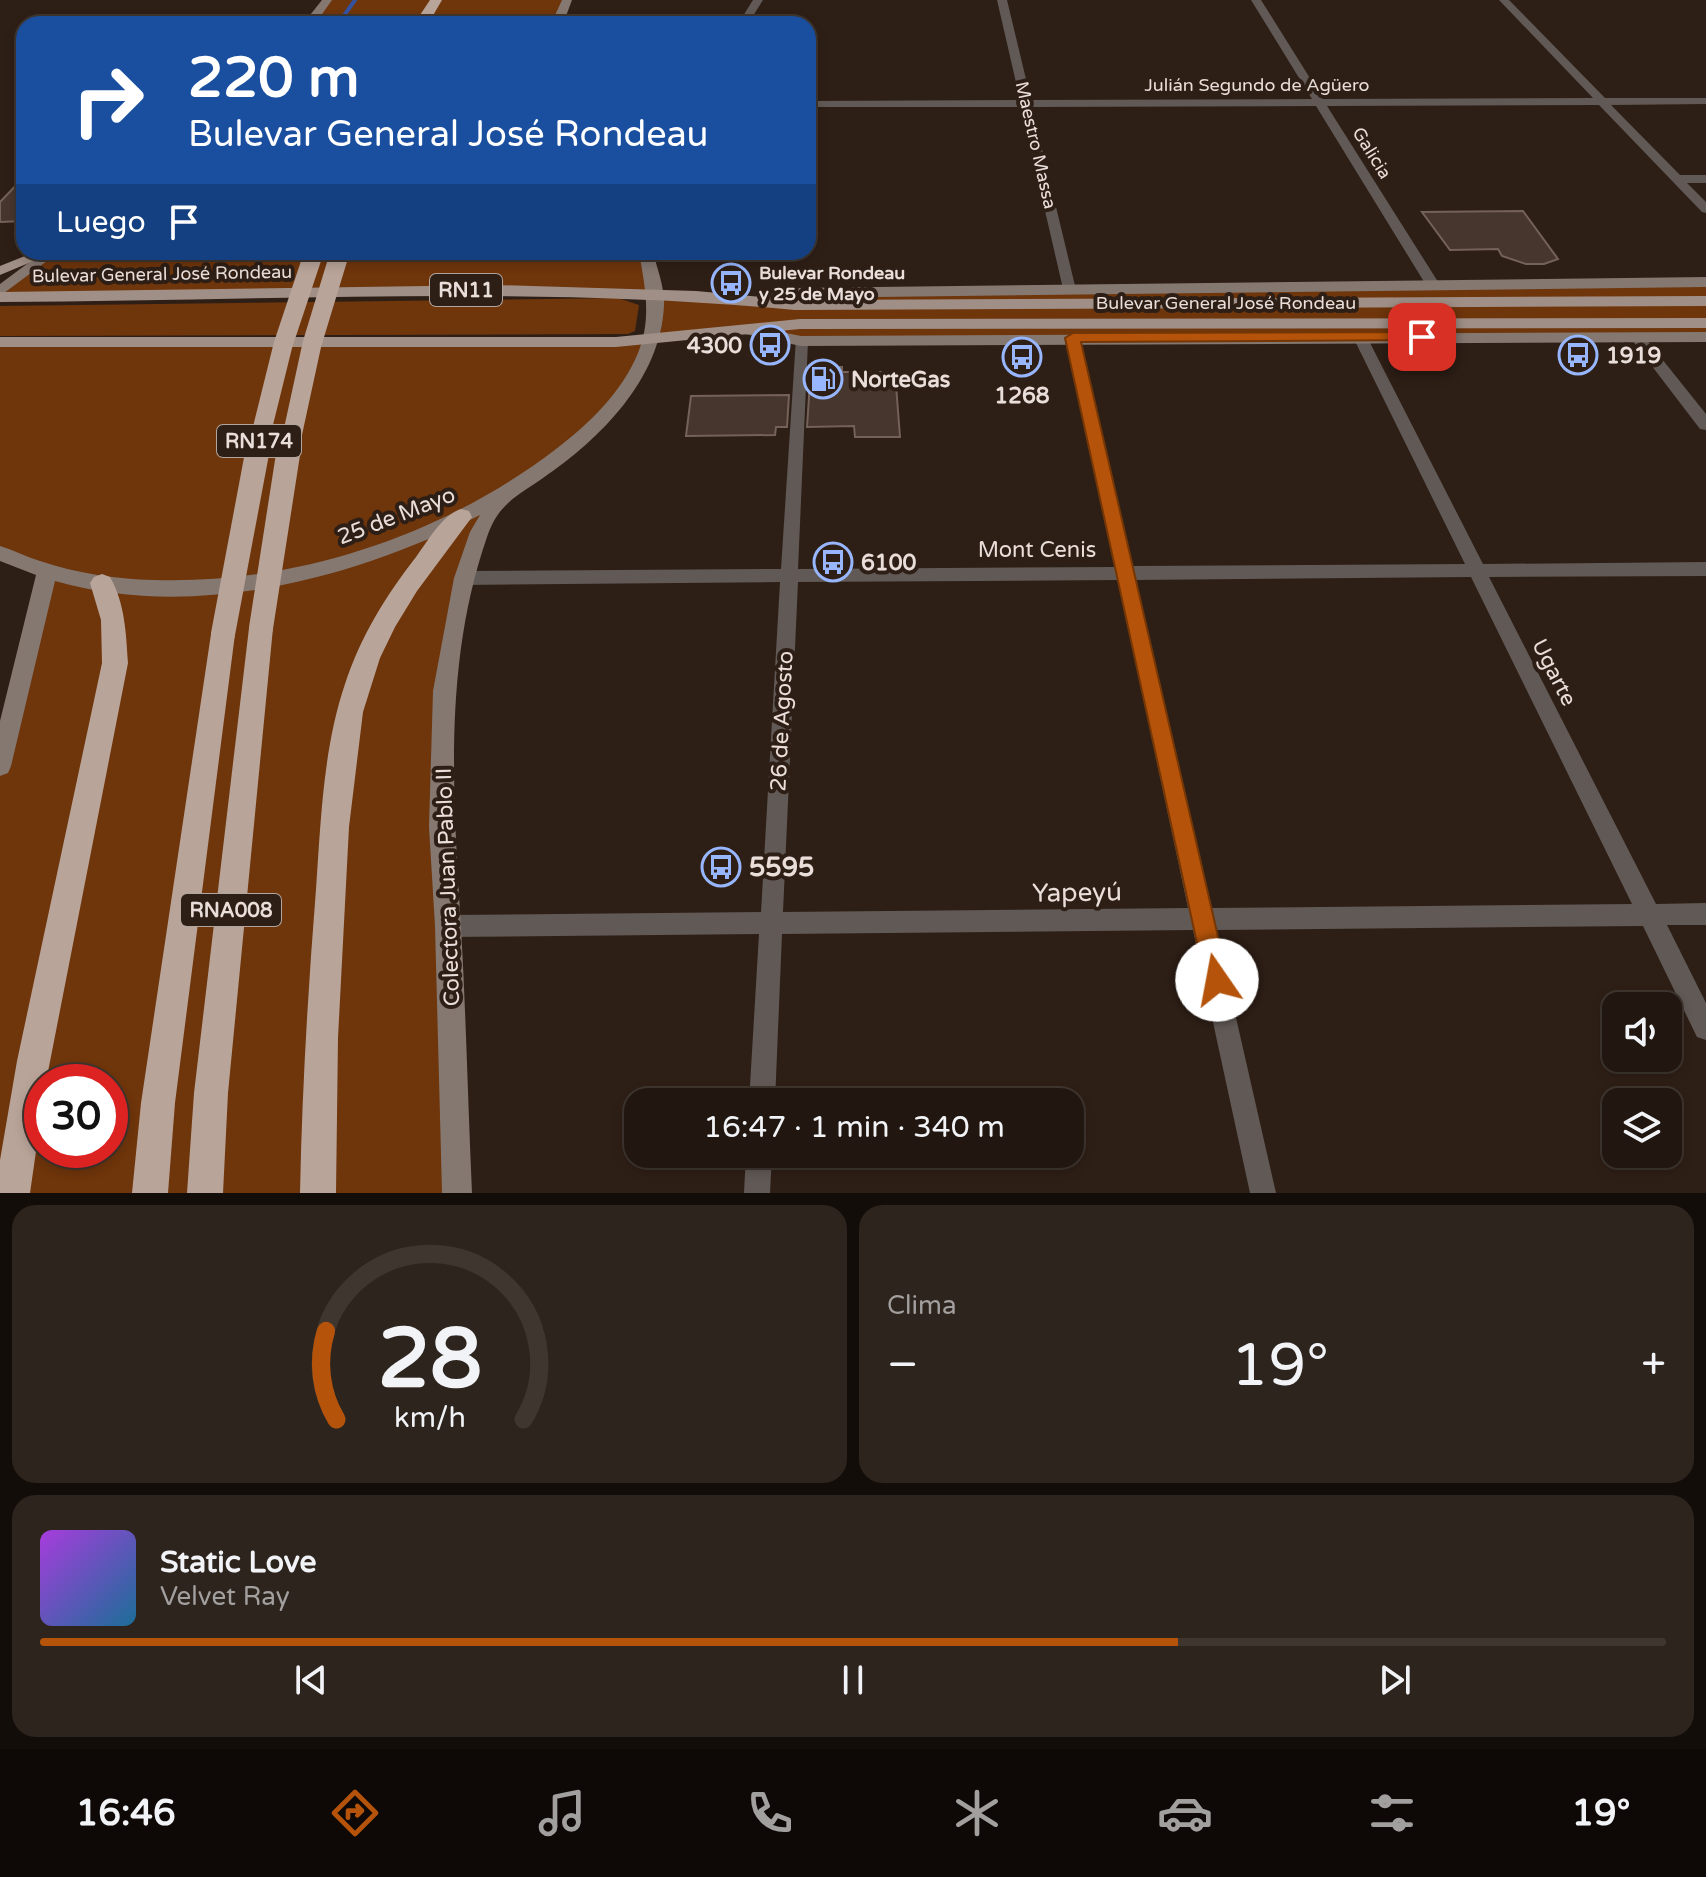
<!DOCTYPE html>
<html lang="es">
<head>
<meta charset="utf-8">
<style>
	body { margin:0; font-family:"Varela Round",sans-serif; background:#2e241e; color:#f1f3f6; height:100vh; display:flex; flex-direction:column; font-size:30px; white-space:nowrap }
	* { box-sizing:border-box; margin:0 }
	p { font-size:26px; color:#a29f9f }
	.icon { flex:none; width:44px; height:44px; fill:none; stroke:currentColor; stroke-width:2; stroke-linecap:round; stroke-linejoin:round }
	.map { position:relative; height:1193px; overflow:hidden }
	.drawer { display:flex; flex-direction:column; gap:12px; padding:12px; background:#130d09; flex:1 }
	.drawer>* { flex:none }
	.banner { position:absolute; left:16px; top:16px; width:800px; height:244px; border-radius:24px; box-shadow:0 4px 12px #0003,0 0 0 2px #3f3630; background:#1a4fa0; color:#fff; overflow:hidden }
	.controls { position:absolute; left:1602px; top:992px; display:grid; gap:16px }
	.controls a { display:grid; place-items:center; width:80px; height:80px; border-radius:16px; background:#221710; box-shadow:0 4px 12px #0003,0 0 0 2px #3f3630; font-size:40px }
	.speed { position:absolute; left:24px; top:1064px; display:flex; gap:16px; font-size:40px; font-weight:700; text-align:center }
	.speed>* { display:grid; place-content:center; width:104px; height:104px; border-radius:50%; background:#221710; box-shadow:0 4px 12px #0003,0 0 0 2px #3f3630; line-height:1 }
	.speed .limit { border:12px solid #d22; background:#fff; color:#111 }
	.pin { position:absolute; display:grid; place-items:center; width:68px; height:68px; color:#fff; margin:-34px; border-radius:16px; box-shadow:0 4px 12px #0006 }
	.me { position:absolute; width:88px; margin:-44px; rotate:348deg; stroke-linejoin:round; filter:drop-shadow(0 0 6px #0008) }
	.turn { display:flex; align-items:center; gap:28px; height:168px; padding:0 40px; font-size:36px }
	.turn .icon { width:104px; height:104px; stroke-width:2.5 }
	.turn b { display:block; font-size:56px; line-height:68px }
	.then { display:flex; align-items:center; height:76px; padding:0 40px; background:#0003; gap:16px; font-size:30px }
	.big { font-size:60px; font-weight:600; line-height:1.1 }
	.drawer .tile { flex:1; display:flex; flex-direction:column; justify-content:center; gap:12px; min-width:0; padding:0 28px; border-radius:24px; background:#2e241e }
	.drawer .dial { align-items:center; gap:0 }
	.dial svg { height:208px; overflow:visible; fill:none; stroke:#3f3630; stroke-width:7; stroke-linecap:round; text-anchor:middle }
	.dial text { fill:#f1f3f6; stroke:none }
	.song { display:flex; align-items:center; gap:24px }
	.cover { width:96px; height:96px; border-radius:12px; background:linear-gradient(135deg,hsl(280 70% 55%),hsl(200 70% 35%)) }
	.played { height:8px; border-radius:4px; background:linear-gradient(90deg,#b45309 70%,#3f3630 70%) }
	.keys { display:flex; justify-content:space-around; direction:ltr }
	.heat { display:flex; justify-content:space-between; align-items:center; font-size:44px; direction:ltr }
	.drawer .tiles { flex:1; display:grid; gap:12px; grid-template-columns:1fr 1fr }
	.tile:last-child { grid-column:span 2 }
	.trip { position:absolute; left:624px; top:1088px; width:460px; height:80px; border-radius:24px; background:#221710; box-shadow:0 4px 12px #0003,0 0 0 2px #3f3630; font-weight:600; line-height:80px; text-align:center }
	.menu { display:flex; height:128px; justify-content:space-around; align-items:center; background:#0e0906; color:#a29f9f }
	.menu .icon { width:56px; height:56px }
	.menu .active { color:#b45309 }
	.menu b { font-size:36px; color:#f1f3f6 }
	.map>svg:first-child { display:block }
	.green { fill:#6f350b; fill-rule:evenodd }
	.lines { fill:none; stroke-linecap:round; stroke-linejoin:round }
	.stream { stroke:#35529f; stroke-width:4 }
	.building { fill:#47362d; stroke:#746157; stroke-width:2 }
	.street { fill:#615955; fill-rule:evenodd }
	.secondary { fill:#857871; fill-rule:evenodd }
	.primary { fill:#a08f86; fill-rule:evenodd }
	.highway { fill:#b9a499; fill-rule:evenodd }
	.highway-bridge-far1 { stroke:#b9a499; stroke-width:19 }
	.highway-bridge { stroke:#b9a499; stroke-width:24 }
	.route { fill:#b45309; stroke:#753606; stroke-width:2 }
	.labels { text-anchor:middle; stroke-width:8; stroke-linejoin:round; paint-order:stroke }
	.far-street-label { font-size:18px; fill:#e9ded9; stroke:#2e1f16 }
	.far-poi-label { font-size:18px; font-weight:bold; fill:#e9ded9; stroke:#2e1f16; text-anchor:start }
	.shield { fill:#2e1f16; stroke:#b1a59e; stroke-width:2 }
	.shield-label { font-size:20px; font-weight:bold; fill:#e9ded9 }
	.poi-label { font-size:22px; font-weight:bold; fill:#e9ded9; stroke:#2e1f16; text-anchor:start }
	.street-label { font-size:22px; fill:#e9ded9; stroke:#2e1f16 }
	.near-poi-label { font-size:26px; font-weight:bold; fill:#e9ded9; stroke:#2e1f16; text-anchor:start }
	.near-street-label { font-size:26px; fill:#e9ded9; stroke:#2e1f16 }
</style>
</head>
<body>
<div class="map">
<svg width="1706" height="1193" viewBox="0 0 1706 1193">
	<rect width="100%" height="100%" fill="#2e1f16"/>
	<g class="green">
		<path d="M327 0H567L557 24H309Z"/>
		<path d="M52 252H646L658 293 755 301 795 293 1706 282V337L801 341 746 330 651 341 606 415 502 496 479 532 444 691 457 1193H0V766L47 572 0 553V342L650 341 658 293 20 297 0 291ZM42 1082H110V1150H42Z"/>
		<path d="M618 298 639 305 635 331 628 334 0 336V306Z"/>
	</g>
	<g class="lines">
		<path class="stream" d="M338 24 355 0"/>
	</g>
	<g class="building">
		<path d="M24 177V221L0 222V202Z"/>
		<path d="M1523 211 1558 259 1544 264H1526L1502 256 1498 249 1450 250 1422 212Z"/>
		<path d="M811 367H842V372H895L900 437H855L854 426 807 427Z"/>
		<path d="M789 395 787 427H776L775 435 686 436 691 396Z"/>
	</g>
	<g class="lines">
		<g class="street">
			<path d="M753 0H763L748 24H738Z"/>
			<path d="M997 0H1007L1031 100 1312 99 1251 0H1261L1323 99 1593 98 1499 0H1509L1605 98H1706V104L1611 105 1680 175H1706V183H1687L1706 202V213L1702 212 1599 105 1327 106 1440 285 1433 289 1426 285 1316 106 1032 107 1076 290 1069 294 1064 293 1021 107H808V101L1020 100Z"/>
			<path d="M1360 333 1367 337 1483 564 1706 562V576L1489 577 1656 904 1706 903V925H1667L1706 1003V1040L1697 1037 1643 926 1216 930 1276 1193H1250L1193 930 782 934 775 1102H749L759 934 448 937 440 934 437 926 440 918 448 915 761 912 780 582 464 585 455 578 464 571 781 569 796 338 801 337 808 341 798 569 1115 567 1066 338 1073 334 1080 338 1133 566 1465 564 1353 337ZM1471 577 1632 904 1211 908 1136 580ZM1118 580 1188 908 783 912 798 582Z"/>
			<path d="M1637 333 1642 334 1706 414V430L1700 429 1632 340 1630 337Z"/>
			<path d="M746 1154H772L770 1193H744Z"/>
		</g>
		<g class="secondary">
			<path d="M322 0H332L315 24H303Z"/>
			<path d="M562 0H572L563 24H551Z"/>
			<path d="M43 252H59L0 296V284Z"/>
			<path d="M639 252H653C657 268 665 289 664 305 661 379 600 439 543 478 517 496 498 504 487 537 443 664 453 795 461 927 466 1015 468 1104 472 1193H442L435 926 429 827 433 691 454 578 470 532 480 515C353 579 195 621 55 581L11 766 8 773 0 776V721L36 575 0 561V546C14 550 26 557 40 561 76 573 115 579 153 580 295 585 444 535 556 449 589 424 622 392 638 353 652 319 645 287 639 252Z"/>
			<path d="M1706 277V287L795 298 755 306 747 301 750 298 795 288Z"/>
			<path d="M746 325 801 336 1706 332V342L801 346 740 333V327Z"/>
		</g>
		<g class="primary">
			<path d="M35 252H55L0 275V266Z"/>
			<path d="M497 285 696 291 795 300 1706 296V306L795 310C530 285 266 301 0 302V292Z"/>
			<path d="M1706 318V328L800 329 616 347H0V337H616L800 319Z"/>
		</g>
		<g class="highway">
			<path d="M430 0H442L428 24H414Z"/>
			<path d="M461 509 469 511 472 517 417 591 395 627 380 658 363 712 349 827 338 1038 336 1193H300C302 1091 308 990 316 889 321 820 323 749 345 684 360 638 386 595 416 557 427 542 443 514 461 509Z"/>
			<path d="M102 574 110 577C125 603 126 633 128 663L46 1082H42V1110L30 1193H0V1160L17 1061 102 663 101 620 90 583 94 577Z"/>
			<path d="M261 618 270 621 273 628 228 1093 223 1193H187L194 1093 249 628 252 621Z"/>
			<path d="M223 624 232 627 235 634 175 1103 168 1193H132L141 1103 211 634 214 627Z"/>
		</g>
		<g class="highway-bridge-far1">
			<path d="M257 450 283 345 314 252"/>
			<path d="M289 450 312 344 340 252"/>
		</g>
		<g class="highway-bridge">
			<path d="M261 628 289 448"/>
			<path d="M223 634 258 448"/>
		</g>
	</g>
	<path class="route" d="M1422 332 1429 337 1427 340 1081 342 1228 980 1225 988 1217 991 1208 988 1205 980 1065 338 1073 333Z"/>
	<defs>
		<symbol id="bus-ring" viewBox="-11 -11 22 22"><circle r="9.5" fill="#2e1f16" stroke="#97b6fd" stroke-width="1.5"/><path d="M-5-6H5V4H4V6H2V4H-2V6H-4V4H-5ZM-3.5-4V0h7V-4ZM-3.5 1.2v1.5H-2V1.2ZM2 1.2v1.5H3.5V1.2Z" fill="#97b6fd"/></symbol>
		<symbol id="fuel-ring" viewBox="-11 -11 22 22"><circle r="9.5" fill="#2e1f16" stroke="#97b6fd" stroke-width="1.5"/><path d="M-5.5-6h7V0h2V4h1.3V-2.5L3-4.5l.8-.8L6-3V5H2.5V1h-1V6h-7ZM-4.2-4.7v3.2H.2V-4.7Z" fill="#97b6fd"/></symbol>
	</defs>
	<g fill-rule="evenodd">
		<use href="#bus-ring" x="709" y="261" width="44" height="44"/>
		<use href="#bus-ring" x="748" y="323" width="44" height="44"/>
		<use href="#bus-ring" x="1556" y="333" width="44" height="44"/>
		<use href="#bus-ring" x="1000" y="335" width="44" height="44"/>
		<use href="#fuel-ring" x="801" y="357" width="44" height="44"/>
		<use href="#bus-ring" x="811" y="540" width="44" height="44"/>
		<use href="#bus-ring" x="699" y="845" width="44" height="44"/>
	</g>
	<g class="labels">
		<g class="far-street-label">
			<text x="1257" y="91">Julián Segundo de Agüero</text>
			<text transform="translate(1036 145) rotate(77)" y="6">Maestro Massa</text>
			<text transform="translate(1372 153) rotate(58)" y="6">Galicia</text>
			<text transform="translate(162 274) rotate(-1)" y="6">Bulevar General José Rondeau</text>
			<text x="1226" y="309">Bulevar General José Rondeau</text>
		</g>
		<g class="far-poi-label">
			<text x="759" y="279">Bulevar Rondeau<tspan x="759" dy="21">y 25 de Mayo</tspan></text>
		</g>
		<g class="shield">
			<rect x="430" y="274" width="72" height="32" rx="6"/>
			<rect x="217" y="425" width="84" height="32" rx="6"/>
			<rect x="181" y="894" width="100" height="32" rx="6"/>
		</g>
		<g class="shield-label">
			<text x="466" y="297">RN11</text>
			<text x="259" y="448">RN174</text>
			<text x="231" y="917">RNA008</text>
		</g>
		<g class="poi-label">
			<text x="742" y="353" text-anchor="end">4300</text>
			<text x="1606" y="363">1919</text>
			<text x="851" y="387">NorteGas</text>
			<text x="1022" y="403" text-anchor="middle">1268</text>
			<text x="861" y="570">6100</text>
		</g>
		<g class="street-label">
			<text transform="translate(396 515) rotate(-21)" y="8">25 de Mayo</text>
			<text x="1037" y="557">Mont Cenis</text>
			<text transform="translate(1555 672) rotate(63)" y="8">Ugarte</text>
			<text transform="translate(781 721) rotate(-87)" y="8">26 de Agosto</text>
			<text transform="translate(447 887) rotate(-92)" y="8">Colectora Juan Pablo II</text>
		</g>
		<g class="near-poi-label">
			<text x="749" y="876">5595</text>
		</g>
		<g class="near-street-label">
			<text transform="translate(1077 892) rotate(-1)" y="9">Yapeyú</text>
		</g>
	</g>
</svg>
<div class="controls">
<a><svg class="icon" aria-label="sound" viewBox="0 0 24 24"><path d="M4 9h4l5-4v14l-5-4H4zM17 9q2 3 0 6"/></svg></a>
<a><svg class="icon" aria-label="layers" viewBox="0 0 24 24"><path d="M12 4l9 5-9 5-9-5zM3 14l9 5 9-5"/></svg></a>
</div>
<div class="speed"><div class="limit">30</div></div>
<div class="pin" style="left:1422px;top:337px;background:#d93025"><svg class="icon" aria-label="arrive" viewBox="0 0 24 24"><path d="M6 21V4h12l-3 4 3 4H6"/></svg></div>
<svg class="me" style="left:1217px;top:980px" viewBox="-20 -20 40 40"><circle r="19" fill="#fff"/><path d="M0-13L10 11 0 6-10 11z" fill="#b45309"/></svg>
<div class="trip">16:47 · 1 min · 340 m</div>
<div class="banner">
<div class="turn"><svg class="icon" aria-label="right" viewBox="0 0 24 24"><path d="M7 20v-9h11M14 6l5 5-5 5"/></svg><div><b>220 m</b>Bulevar General José Rondeau</div></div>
<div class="then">Luego<svg class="icon" aria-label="arrive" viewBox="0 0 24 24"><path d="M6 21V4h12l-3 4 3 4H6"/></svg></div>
</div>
</div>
<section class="drawer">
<div class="tiles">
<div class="tile dial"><svg viewBox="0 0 100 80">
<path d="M14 69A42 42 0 1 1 86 69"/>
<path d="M14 69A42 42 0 0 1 10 35" stroke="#b45309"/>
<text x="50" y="56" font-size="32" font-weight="700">28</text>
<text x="50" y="72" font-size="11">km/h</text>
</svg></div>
<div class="tile"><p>Clima</p>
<div class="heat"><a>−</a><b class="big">19°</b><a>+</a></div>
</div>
<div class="tile">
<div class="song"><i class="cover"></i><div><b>Static Love</b><p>Velvet Ray</p></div></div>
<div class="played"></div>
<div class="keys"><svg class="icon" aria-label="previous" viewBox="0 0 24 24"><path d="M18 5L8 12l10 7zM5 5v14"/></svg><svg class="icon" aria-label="pause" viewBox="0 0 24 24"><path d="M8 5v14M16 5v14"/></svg><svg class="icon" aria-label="next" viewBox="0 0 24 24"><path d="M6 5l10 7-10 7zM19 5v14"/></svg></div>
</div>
</div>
</section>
<nav class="menu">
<b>16:46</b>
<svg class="icon active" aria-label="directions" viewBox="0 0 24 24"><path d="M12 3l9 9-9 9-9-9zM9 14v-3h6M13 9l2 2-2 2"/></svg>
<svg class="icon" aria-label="music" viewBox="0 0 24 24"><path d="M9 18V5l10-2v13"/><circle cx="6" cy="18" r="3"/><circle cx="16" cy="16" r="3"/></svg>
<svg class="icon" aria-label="phone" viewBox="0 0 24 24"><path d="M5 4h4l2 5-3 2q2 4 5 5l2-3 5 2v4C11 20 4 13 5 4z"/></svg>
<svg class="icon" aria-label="climate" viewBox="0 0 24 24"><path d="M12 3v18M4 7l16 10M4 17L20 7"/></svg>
<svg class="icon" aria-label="car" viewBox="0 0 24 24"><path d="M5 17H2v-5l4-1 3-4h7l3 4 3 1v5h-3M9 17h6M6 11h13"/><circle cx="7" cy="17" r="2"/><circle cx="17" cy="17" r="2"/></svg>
<svg class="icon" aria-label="filters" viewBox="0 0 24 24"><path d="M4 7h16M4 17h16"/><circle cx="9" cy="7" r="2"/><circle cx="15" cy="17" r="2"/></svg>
<b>19°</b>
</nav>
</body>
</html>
